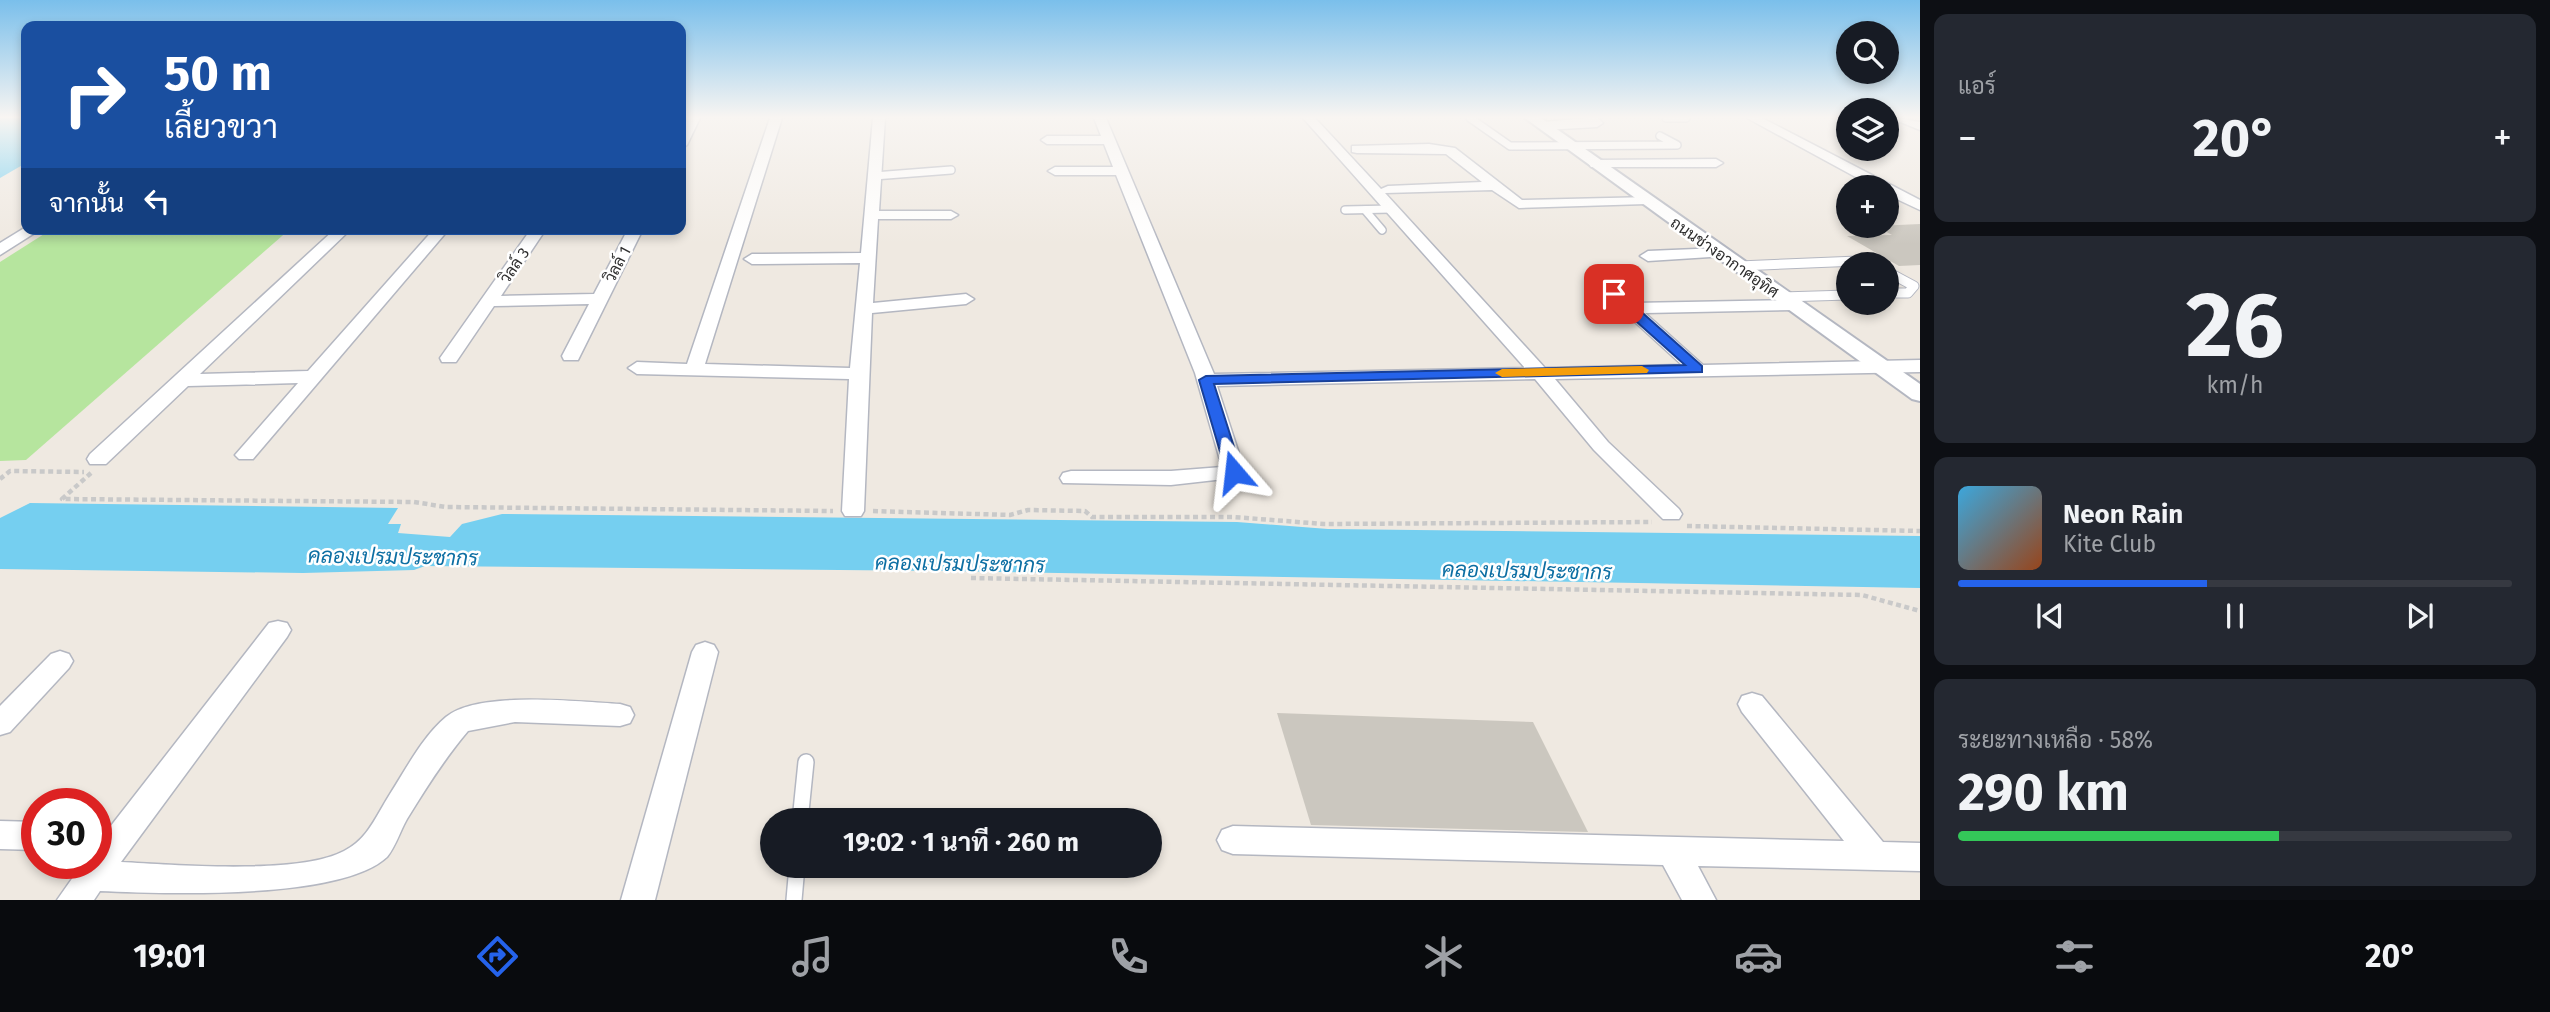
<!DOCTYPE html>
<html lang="th">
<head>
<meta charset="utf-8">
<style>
	body { margin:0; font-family:"Fira Sans",Sarabun,sans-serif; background:#242831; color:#f1f3f6; height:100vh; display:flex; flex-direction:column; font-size:26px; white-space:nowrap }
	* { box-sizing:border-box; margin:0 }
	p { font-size:23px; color:#9ea1a6 }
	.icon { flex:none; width:38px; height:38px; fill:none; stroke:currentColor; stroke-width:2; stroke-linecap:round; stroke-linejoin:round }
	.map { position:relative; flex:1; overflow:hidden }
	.drawer { display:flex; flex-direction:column; gap:14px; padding:14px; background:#0d0f14; width:630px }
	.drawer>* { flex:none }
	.top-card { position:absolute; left:21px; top:21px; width:665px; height:214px; border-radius:14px; box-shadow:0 4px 10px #0003; background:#1a4fa0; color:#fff; overflow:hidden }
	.fabs { position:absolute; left:1836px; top:21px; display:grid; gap:14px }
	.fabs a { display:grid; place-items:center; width:63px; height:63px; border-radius:50%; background:#171b24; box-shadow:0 4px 10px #0003; font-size:35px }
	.speed { position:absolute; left:21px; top:788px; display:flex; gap:14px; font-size:35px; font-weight:700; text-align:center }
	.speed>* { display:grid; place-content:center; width:91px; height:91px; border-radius:50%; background:#171b24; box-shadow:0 4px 10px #0003; line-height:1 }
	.speed .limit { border:10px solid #d22; background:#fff; color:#111 }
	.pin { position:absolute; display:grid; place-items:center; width:60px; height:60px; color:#fff; margin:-30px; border-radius:14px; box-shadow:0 4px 10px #0006 }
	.me { position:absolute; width:77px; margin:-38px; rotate:343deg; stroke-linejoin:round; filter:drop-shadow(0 0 5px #0008) }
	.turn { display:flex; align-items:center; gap:24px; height:147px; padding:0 28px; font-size:32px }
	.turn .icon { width:91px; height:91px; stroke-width:2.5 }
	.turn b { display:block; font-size:49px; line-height:60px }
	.then { display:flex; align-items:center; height:66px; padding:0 28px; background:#0003; gap:14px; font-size:26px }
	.big { font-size:52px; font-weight:700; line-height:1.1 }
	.drawer .tile { flex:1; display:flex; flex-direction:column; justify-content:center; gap:10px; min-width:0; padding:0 24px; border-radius:14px; background:#242831 }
	.drawer .dial { align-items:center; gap:0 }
	.dial b { font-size:91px; line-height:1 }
	.song { display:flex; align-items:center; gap:21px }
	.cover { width:84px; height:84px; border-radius:10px; background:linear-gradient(135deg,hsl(200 70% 55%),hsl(20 70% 35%)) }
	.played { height:7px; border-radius:4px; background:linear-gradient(90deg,#2563eb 45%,#363941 45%) }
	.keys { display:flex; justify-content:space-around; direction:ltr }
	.heat { display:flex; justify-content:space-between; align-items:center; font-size:38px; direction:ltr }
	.charge { height:10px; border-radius:5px; background:linear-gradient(90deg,#34c759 58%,#363941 0) }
	.trip { position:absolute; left:760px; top:808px; width:402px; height:70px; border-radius:35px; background:#171b24; box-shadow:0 4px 10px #0003; font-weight:700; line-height:70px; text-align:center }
	.dock { display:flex; height:112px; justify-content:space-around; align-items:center; background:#090b0e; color:#9ea1a6 }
	.dock .icon { width:49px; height:49px }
	.dock .on { color:#2563eb }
	.dock b { font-size:32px; color:#f1f3f6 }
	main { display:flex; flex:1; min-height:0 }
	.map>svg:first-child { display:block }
	.green { fill:#b6e59e }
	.water { fill:#75cff0 }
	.building { fill:#cbc7bf }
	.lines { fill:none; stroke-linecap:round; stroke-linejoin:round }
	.service-far2-casing { stroke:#b4b7c1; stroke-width:10 }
	.service-far1-casing { stroke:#b4b7c1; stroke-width:11 }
	.service-casing { stroke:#b4b7c1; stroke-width:18 }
	.minor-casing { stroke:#b4b7c1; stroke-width:3 }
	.tertiary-casing { stroke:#b4b7c1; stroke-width:4 }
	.path { stroke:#c9c9c9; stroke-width:4.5; stroke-dasharray:5 3.5; stroke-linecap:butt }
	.service-far2 { stroke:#fff; stroke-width:7 }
	.service-far1 { stroke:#fff; stroke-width:9 }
	.service { stroke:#fff; stroke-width:15 }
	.minor { fill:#fff; fill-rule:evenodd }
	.tertiary { fill:#fff; fill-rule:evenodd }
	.route { fill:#2563eb; stroke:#184099; stroke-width:2 }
	.slow { fill:#f59e0b }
	.labels { text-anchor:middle; stroke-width:5; stroke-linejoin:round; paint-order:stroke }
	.far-street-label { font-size:16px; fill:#2e2e2e; stroke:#fff }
	.water-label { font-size:21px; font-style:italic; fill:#0d6fa3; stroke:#fff }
</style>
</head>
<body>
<main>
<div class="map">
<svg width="1920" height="900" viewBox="0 0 1920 900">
	<rect width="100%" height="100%" fill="#efe9e1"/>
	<path class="green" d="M52 229H290L26 460 0 461V262Z"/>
	<g class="water">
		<path d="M0 118H26V163L0 178Z"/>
		<path d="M30 503 398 508 388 524H401L398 533 450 537 462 524 502 514 1237 522 1328 529 1920 536V588L944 571 425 566 414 570 303 573 0 569V518Z"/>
	</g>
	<g class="building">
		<path d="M1920 224V265L1899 266 1847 236 1892 235 1876 226Z"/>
		<path d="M1277 713 1533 722 1588 832 1311 825Z"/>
	</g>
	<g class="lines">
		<defs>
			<g id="service-far2">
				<path d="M1470 118 1510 146 1677 145 1660 136"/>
				<path d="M1666 118H1686"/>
				<path d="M874 176 951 170"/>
				<path d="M1345 210 1391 209"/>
				<path d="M1365 210 1382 230"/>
			</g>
			<g id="service-far1">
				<path d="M1739 266 1858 261 1876 264"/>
				<path d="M1886 271 1914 286 1908 293H1886"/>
				<path d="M1782 297 1848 295"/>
			</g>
			<g id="service">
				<path d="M800 821 806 762"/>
				<path d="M794 900 797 866"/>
			</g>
			<g id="minor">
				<path d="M688 118H700L687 145 681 149V133Z"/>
				<path d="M770 118H782L705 364 850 368 860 263 752 264 744 259 752 254 861 253 873 118H885L879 211H951L958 215 951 219H878L873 303 966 294 974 299 966 304 872 313 864 511 861 516H845L842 511 849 379 637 374 628 368 637 362 687 364Z"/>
				<path d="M1094 118H1106L1214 374 1525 368 1303 118H1315L1381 189 1388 186 1482 182 1446 154 1357 153 1352 152V146L1429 144 1455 148 1522 200 1651 197V203L1646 204 1519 208 1492 190 1385 193 1545 368 1682 365 1592 283 1590 280 1598 275 1633 303 1794 300 1803 305 1794 310 1645 313 1703 365 1920 360V372L1555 379 1608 442 1679 509 1682 514 1679 519H1663L1594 450 1535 379 1217 386 1245 472 1242 477 1171 485 1063 483 1060 478 1063 473 1071 471H1171L1222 467 1195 373 1116 175H1055L1048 171 1055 167H1113L1104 144H1047L1041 140 1047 136H1101Z"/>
				<path d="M1588 118H1598L1603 123 1597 127 1543 130 1537 126 1543 122Z"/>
				<path d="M1747 118H1762L1920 200V210L1886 194V187H1874Z"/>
				<path d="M1896 118 1920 122V130L1898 121Z"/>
				<path d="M1596 160 1716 159 1723 163 1716 167H1591L1589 164Z"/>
				<path d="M26 227 41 229 0 255V243Z"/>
				<path d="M335 229H351L200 374 308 371 434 229H449L253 459H239L235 455 298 383 188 386 106 464H90L87 459 90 454Z"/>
				<path d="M531 229H546L501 296 594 294 628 229H643L578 360H564L562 356 589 304 494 306 456 362H442L440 358Z"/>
				<path d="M1720 248 1726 250V256L1648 261 1640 256 1648 251Z"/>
				<path d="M278 621 287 623 291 630 287 637 121 862C175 865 299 875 344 851 368 839 376 816 390 794 406 769 423 736 446 717 478 690 579 702 620 704L630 707 634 715 630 723 620 726 515 722 468 731C445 758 426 788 407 819 400 831 396 846 387 857 341 900 167 894 100 891L94 900H57L83 863H96V845L269 623Z"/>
				<path d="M705 642 714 645 718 652 655 900H621L692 652 696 645Z"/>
				<path d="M60 651 69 654 73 661 69 668 10 732 0 735V706L51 654Z"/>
				<path d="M1752 693 1762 696 1883 842 1920 843V871L1698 866 1716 900H1682L1663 865 1233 854 1222 850 1217 840 1222 830 1233 826 1844 841 1742 712 1738 704 1742 696Z"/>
				<path d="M0 821 37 822V850L0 849Z"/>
			</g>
			<path id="tertiary" d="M1525 118H1541L1920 384V401L1912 399Z"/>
		</defs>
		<use href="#service-far2" class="service-far2-casing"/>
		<use href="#service-far1" class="service-far1-casing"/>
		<use href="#service" class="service-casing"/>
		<use href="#minor" class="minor-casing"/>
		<use href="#tertiary" class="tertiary-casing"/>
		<g class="path">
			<path d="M91 473 62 499 414 502 446 507 833 511"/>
			<path d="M0 479 10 471 84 472"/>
			<path d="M873 511 1010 515 1028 510 1085 511 1092 517H1233L1324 524 1652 522"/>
			<path d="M1687 526 1920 531"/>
			<path d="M971 578 1862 595 1920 611"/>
		</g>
		<use href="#service-far2" class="service-far2"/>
		<use href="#service-far1" class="service-far1"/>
		<use href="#service" class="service"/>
		<use href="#minor" class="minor"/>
		<use href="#tertiary" class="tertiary"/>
	</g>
	<linearGradient id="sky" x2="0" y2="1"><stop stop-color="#7abfeb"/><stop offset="0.48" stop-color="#f8f5f2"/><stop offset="1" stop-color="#f8f5f2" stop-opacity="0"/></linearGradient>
	<rect width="1920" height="244" fill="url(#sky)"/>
	<path class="route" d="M1609 291H1618L1702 366V372L1214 384 1242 472 1234 477 1226 472 1199 380 1206 376 1685 365 1609 297Z"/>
	<path class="slow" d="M1642 366 1649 370 1647 373 1502 377 1495 373 1502 369Z"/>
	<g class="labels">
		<g class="far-street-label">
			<text transform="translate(1725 257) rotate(35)" y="6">ถนนช่างอากาศอุทิศ</text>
			<text transform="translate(617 264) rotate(-62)" y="6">วิลล์ 1</text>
			<text transform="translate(514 265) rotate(-55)" y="6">วิลล์ 3</text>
		</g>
		<g class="water-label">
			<text transform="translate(393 557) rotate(1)" y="7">คลองเปรมประชากร</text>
			<text transform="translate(960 564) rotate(1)" y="7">คลองเปรมประชากร</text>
			<text transform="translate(1527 571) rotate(1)" y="7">คลองเปรมประชากร</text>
		</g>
	</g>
</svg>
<div class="fabs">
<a><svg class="icon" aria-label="search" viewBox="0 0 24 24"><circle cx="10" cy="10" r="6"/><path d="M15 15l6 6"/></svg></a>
<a><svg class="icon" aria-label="layers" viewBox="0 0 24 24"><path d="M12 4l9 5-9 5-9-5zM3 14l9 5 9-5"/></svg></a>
<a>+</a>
<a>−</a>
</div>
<div class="speed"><div class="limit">30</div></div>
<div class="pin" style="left:1614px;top:294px;background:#d93025"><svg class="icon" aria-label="arrive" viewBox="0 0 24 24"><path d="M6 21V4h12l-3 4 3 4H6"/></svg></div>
<svg class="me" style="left:1234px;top:472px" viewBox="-20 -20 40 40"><path d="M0-17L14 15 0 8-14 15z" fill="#2563eb" stroke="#fff" stroke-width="4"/></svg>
<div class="trip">19:02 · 1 นาที · 260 m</div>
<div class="top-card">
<div class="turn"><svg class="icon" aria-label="right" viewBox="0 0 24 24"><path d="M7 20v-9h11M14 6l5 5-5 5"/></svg><div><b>50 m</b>เลี้ยวขวา</div></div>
<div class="then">จากนั้น<svg class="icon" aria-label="left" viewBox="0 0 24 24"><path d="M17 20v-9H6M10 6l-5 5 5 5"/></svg></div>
</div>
</div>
<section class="drawer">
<div class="tile"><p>แอร์</p>
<div class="heat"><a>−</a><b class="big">20°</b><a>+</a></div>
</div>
<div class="tile dial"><b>26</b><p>km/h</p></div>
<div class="tile">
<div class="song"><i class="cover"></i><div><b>Neon Rain</b><p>Kite Club</p></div></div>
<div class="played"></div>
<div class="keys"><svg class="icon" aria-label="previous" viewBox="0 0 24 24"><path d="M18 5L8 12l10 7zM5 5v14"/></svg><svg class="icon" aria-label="pause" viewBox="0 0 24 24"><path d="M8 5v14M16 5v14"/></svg><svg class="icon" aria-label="next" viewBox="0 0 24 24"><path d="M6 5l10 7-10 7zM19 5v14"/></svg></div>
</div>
<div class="tile"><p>ระยะทางเหลือ · 58%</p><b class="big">290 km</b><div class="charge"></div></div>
</section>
</main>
<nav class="dock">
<b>19:01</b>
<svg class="icon on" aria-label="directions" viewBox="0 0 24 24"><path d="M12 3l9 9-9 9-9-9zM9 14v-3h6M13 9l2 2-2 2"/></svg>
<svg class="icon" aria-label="music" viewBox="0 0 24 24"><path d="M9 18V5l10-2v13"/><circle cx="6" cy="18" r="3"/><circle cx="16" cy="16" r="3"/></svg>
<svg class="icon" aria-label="phone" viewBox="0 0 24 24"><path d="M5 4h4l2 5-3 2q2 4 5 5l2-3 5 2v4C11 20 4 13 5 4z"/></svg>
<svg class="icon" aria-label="climate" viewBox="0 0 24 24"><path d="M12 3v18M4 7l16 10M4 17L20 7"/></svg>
<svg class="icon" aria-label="car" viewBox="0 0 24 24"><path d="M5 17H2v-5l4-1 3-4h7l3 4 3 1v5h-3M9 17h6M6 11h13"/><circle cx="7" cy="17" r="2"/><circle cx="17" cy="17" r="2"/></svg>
<svg class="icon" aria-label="filters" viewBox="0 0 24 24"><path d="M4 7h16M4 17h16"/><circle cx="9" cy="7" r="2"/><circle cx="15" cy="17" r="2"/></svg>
<b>20°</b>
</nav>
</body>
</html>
